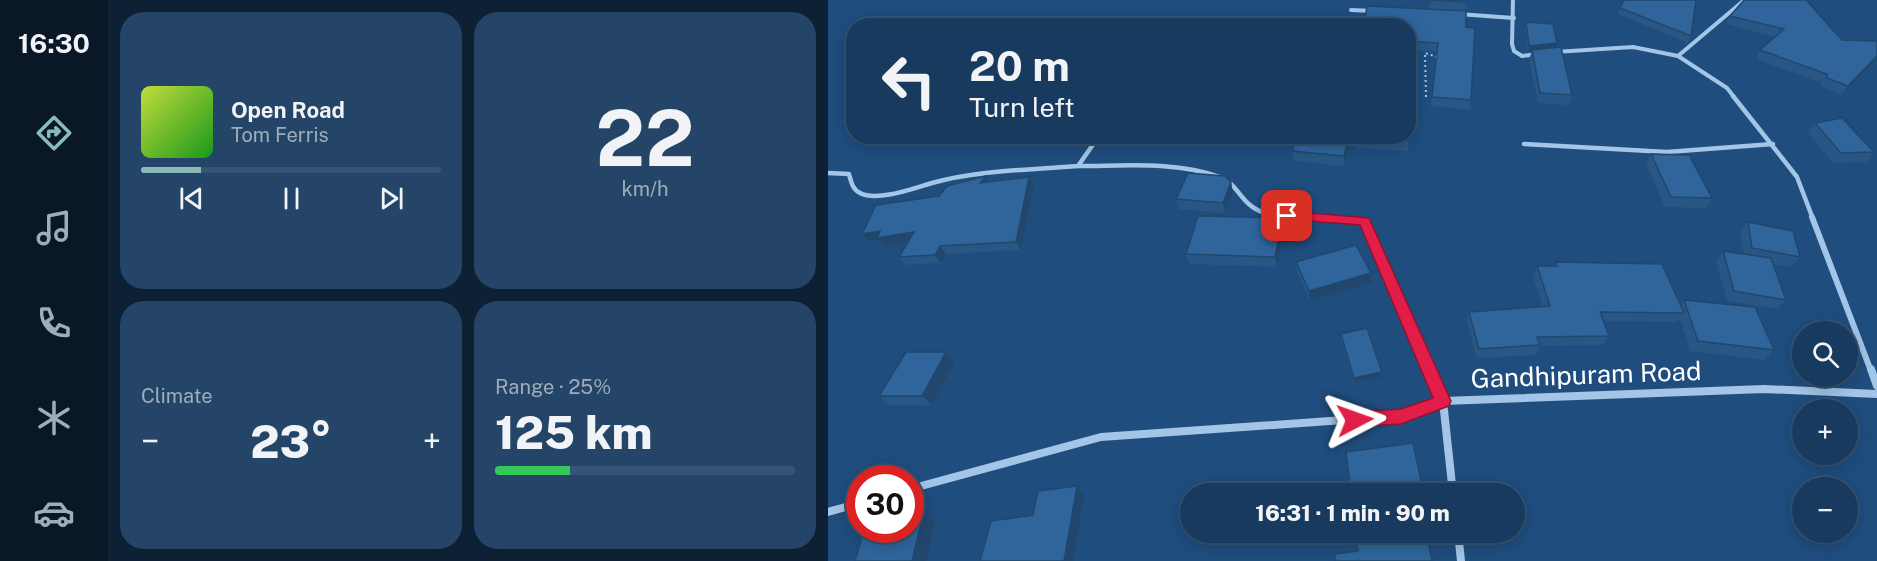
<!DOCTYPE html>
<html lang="en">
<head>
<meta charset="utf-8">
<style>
	body { margin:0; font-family:"Public Sans",sans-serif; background:#244567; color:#f1f3f6; height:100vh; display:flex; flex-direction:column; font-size:22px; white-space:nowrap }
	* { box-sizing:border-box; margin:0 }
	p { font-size:20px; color:#9eadbc }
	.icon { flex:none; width:33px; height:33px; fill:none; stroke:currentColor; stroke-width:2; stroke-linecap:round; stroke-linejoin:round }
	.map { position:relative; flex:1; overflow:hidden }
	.sheet { display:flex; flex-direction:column; gap:12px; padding:12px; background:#0d2034; width:720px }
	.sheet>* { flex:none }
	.banner { position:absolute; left:18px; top:18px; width:570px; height:126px; border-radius:24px; box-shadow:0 3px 15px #0003,0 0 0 2px #365473; background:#173a5e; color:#f1f3f6; overflow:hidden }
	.fabs { position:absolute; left:964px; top:321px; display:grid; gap:12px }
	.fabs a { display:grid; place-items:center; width:66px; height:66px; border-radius:50%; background:#173a5e; box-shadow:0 3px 15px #0003,0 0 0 2px #365473; font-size:30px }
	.speed { position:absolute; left:18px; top:465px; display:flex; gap:12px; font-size:30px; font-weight:700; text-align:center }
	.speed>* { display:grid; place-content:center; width:78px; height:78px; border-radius:50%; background:#173a5e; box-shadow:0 3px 15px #0003,0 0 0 2px #365473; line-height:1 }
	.speed .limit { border:9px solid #d22; background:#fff; color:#111 }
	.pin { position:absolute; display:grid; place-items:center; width:51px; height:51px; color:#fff; margin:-26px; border-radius:12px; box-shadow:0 3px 9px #0006 }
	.me { position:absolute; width:66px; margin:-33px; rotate:86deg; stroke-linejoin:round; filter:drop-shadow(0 0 4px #0008) }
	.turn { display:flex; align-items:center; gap:21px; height:126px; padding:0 24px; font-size:27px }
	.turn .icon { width:78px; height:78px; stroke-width:2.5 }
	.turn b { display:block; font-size:42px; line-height:51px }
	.big { font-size:45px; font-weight:800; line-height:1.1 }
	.sheet .widget { flex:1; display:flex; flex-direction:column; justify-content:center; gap:9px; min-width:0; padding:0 21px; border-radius:24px; background:#244567 }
	.sheet .dial { align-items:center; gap:0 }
	.dial b { font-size:78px; line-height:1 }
	.song { display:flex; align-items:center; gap:18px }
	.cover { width:72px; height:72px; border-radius:9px; background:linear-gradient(135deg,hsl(70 70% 55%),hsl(120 70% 35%)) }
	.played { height:6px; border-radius:3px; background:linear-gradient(90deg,#8bbbb9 20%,#365473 20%) }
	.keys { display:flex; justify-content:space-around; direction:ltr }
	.heat { display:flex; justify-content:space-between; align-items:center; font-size:33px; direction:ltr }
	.charge { height:9px; border-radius:4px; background:linear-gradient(90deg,#34c759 25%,#365473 0) }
	.sheet .tiles { flex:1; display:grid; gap:12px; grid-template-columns:repeat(2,1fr) }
	.trip { position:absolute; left:352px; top:483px; width:345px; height:60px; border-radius:30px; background:#173a5e; box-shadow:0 3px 15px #0003,0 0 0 2px #365473; font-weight:800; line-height:60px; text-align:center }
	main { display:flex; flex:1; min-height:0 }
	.tab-bar { display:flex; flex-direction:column; width:108px; justify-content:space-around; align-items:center; background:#091726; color:#9eadbc }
	.tab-bar .icon { width:42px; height:42px }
	.tab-bar .current { color:#8bbbb9 }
	.tab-bar b { font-size:27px; color:#f1f3f6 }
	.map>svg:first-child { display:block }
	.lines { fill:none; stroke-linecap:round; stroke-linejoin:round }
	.path { stroke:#a3c5e7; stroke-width:2; stroke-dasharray:2 3; stroke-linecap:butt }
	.minor-far3 { stroke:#a3c5e7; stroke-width:4 }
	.minor-far2 { stroke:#a3c5e7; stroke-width:4.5 }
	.minor-far1 { stroke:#a3c5e7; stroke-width:6 }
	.minor { stroke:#a3c5e7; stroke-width:8 }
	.wall { fill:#285785 }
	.shaded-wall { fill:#21476c }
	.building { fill:#2f659b; stroke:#21476c; stroke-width:1.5 }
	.route { fill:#e11d48; stroke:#92132f; stroke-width:1.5 }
	.labels { text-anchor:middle; stroke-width:6; stroke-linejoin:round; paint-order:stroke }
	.near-street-label { font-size:26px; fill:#fff; stroke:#1f4d7e }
</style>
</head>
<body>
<main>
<nav class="tab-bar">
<b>16:30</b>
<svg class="icon current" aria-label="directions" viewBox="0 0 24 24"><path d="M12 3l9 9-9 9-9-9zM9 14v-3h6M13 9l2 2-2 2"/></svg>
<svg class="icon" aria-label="music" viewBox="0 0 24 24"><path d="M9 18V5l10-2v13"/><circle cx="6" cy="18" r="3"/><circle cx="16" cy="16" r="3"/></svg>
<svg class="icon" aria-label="phone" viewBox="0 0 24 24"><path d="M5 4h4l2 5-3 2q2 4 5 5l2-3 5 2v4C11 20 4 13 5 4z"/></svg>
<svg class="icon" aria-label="climate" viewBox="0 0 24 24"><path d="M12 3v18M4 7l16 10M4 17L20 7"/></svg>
<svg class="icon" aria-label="car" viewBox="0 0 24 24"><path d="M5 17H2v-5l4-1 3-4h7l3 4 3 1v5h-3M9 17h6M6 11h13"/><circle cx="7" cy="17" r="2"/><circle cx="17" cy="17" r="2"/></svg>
</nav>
<section class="sheet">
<div class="tiles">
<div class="widget">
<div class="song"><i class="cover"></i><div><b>Open Road</b><p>Tom Ferris</p></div></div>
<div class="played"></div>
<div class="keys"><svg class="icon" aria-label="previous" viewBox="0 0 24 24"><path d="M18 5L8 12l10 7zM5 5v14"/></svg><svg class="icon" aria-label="pause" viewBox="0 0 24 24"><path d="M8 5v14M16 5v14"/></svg><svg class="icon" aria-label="next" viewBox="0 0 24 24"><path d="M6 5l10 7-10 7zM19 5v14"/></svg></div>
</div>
<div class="widget dial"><b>22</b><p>km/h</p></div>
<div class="widget"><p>Climate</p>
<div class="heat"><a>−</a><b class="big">23°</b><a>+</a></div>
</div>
<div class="widget"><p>Range · 25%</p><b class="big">125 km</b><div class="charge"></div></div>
</div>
</section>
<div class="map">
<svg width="1049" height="561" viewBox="0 0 1049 561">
	<rect width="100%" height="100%" fill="#1f4d7e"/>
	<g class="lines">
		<path class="path" d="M598 97 597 53 609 57 610 53"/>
		<g class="minor-far3">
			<path d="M685 0 684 44 686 51 694 56 711 54"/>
			<path d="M523 10 545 11"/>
			<path d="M630 14 686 18"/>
			<path d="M727 52 805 47 850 56 899 88 906 97"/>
			<path d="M850 56 914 2"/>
		</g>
		<g class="minor-far2">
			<path d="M905 96 969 177 985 219"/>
			<path d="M696 144 839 152 945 144"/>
			<path d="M250 166C296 166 348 161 392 177 406 182 411 196 422 205 438 219 469 218 489 219"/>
			<path d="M0 173 21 174C23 181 24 189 32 193 50 202 86 188 104 183 149 170 203 170 250 166L271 136"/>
		</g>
		<g class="minor-far1">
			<path d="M468 217 537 221 602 371"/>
			<path d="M984 217 1043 371"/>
		</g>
		<g class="minor">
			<path d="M601 369 615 401 625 494"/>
			<path d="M1043 369 1049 386"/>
			<path d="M82 489 273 437 573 416 615 401 936 389 1049 394"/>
			<path d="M0 512 32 503"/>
			<path d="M630 532 633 561"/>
		</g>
	</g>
	<g class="wall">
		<path d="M602 0H639L637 11 638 27 643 100 642 110 603 106 609 51 580 50V26L601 9Z"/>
		<path d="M792 8 863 36 860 43 790 14Z"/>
		<path d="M902 16 1014 40 1049 58 1014 95 993 87V83L928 59 932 50 947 37 898 24Z"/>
		<path d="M698 22 729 43 728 47 744 95 741 105 710 103 701 59 704 51H700L697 27Z"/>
		<path d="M583 107 580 151 528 148V136Z"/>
		<path d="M987 123 1046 152 1038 162 1005 163 980 133Z"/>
		<path d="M80 136H119L113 142Z"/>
		<path d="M469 136H523L516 166 465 161 464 151Z"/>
		<path d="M823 154 884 198 878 208 837 207 818 164Z"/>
		<path d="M158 176 161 182 201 177 206 185 193 250 118 254 113 263 78 265 71 257 80 242 56 246 51 240 41 242 111 196Z"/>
		<path d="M403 182 405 193 397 213 351 209 348 199Z"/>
		<path d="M920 222 972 257 963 267 945 264 958 300 949 309 899 301 888 261 895 251 916 254 912 232Z"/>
		<path d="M456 229 449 267 362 264 358 254Z"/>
		<path d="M468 262 543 273V283L482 301 469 272Z"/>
		<path d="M728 262 852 306 856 300 946 350 936 360 862 351 852 318 849 322 775 321 781 336 775 345 712 346 708 355 649 358 639 321 641 312 715 307 705 276 709 266H727Z"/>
		<path d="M513 334 554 372 553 377 526 383 513 339Z"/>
		<path d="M118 352 127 361 104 405H62L51 396Z"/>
		<path d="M518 452 596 494H522Z"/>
		<path d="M526 532H603L602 537 529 552Z"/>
	</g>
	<g class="shaded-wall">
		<path d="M729 43 728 48 700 51 701 46Z"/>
		<path d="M1049 56V58L1014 95 1020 86Z"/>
		<path d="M109 136H119L113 142Z"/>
		<path d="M521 136H523V139L516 166V156Z"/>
		<path d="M158 176 162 184 152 183Z"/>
		<path d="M201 177 206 185 193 250 188 242Z"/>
		<path d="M403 182 405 193 397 213 395 203Z"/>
		<path d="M455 218 456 229 449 267 447 257Z"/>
		<path d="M52 231 86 232 92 240 56 246 51 240 41 242 34 234Z"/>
		<path d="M112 246 118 254 113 263 107 255Z"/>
		<path d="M543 273V283L482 301 481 291Z"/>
		<path d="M118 352 127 361 104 405 94 396Z"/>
		<path d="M554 372 553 377 526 383V378Z"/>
		<path d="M249 486 256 494 245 561H236Z"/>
		<path d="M95 515 107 522 98 561H84Z"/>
	</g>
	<g class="building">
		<path d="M602 0H639V2Z"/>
		<path d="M796 0H868L863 36 792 8Z"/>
		<path d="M916 0H978L1014 40 1049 41V56L1020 86 999 78V74L932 50 956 29 902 16Z"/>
		<path d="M539 6 638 11V27L647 28 643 100 604 97 610 43 580 41V26H536Z"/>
		<path d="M232 19 332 21 330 26H227Z"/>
		<path d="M698 22 725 24 729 43 701 46Z"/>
		<path d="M733 47 744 95 712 93 704 50Z"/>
		<path d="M580 107H583L581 141 528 138V136H580Z"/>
		<path d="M1014 118 1046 152 1013 153 987 123Z"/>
		<path d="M469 136H521L516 156 464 151Z"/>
		<path d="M823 154 861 155 884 198 843 197Z"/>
		<path d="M360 173 397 176 403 182 395 203 348 199Z"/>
		<path d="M158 176 152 183 201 177 188 242 112 246 107 255 71 257 86 232 49 238 52 231 34 234 48 205 111 196 119 186Z"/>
		<path d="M370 216 455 218 447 257 358 254Z"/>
		<path d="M920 222 965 231 972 257 924 248Z"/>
		<path d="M528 245 543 273 481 291 468 262Z"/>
		<path d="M895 251 943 258 958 300 906 291Z"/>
		<path d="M728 262 834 264 856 313 772 312 781 336 709 337 712 345 651 349 641 312 722 306 709 266H729Z"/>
		<path d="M856 300 927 307 946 350 870 341Z"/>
		<path d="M539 328 554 372 526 378 513 334Z"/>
		<path d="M78 352H118L94 396H51Z"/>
		<path d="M585 443 596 494H523L518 452Z"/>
		<path d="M249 486 236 561H152L163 521 205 515 210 491Z"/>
		<path d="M95 515 84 561H27L36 530H82V518Z"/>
		<path d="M527 532H598L604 561H507V554L530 551Z"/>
	</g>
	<path class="route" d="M459 211 541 218 623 401 621 406 573 424 527 427 521 425 518 420 521 414 527 412 573 409 605 398 532 225 455 219 453 216Z"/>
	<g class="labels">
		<g class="near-street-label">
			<text transform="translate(758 375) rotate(-2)" y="9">Gandhipuram Road</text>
		</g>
	</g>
</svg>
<div class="fabs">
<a><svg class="icon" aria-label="search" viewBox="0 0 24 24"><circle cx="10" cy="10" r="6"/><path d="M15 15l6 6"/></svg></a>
<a>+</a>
<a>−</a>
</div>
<div class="speed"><div class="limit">30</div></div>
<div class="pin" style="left:459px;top:216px;background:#d93025"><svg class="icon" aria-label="arrive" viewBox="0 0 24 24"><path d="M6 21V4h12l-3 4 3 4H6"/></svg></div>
<svg class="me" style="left:527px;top:420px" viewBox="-20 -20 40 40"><path d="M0-17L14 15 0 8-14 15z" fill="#e11d48" stroke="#fff" stroke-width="4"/></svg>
<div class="trip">16:31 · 1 min · 90 m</div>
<div class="banner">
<div class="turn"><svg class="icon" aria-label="left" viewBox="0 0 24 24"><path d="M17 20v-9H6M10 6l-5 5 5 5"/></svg><div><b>20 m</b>Turn left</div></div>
</div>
</div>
</main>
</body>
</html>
